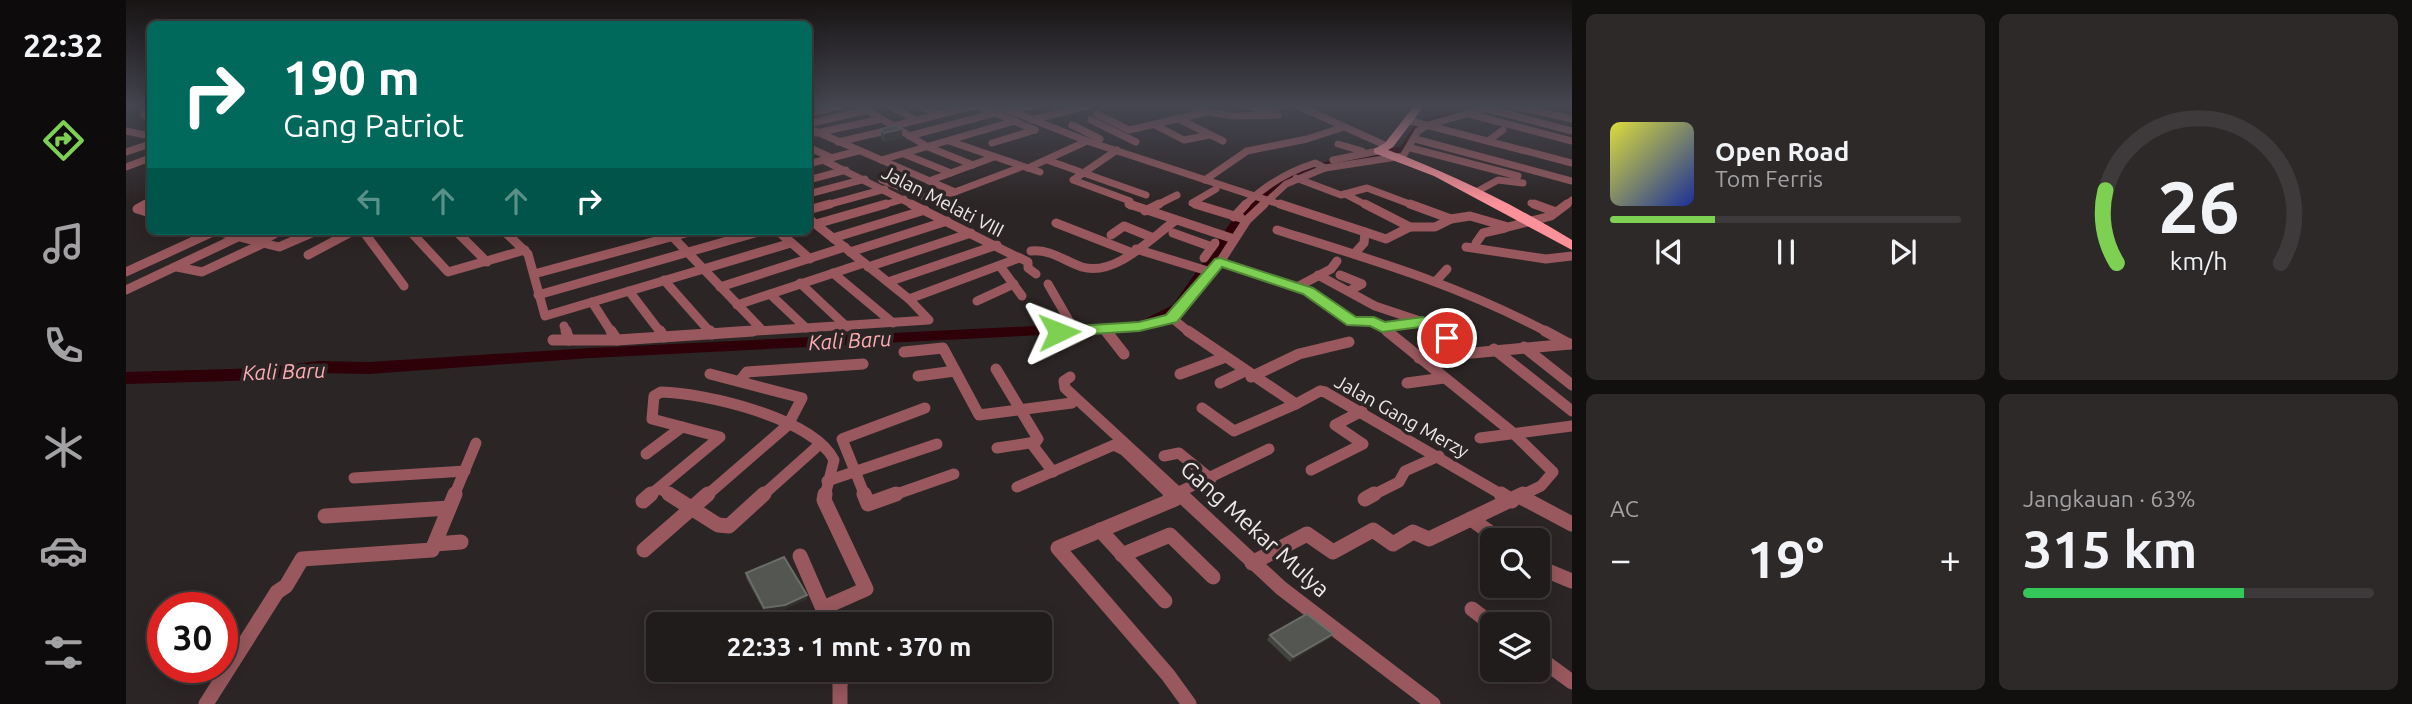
<!DOCTYPE html>
<html lang="id">
<head>
<meta charset="utf-8">
<style>
	body { margin:0; font-family:Ubuntu,sans-serif; background:#2d2929; color:#f1f3f6; height:100vh; display:flex; flex-direction:column; font-size:26px; white-space:nowrap }
	* { box-sizing:border-box; margin:0 }
	p { font-size:23px; color:#a2a1a3 }
	.icon { flex:none; width:38px; height:38px; fill:none; stroke:currentColor; stroke-width:2; stroke-linecap:round; stroke-linejoin:round }
	.map { position:relative; flex:1; overflow:hidden }
	.side { display:flex; flex-direction:column; gap:14px; padding:14px; background:#120f0f; width:840px }
	.side>* { flex:none }
	.guide { position:absolute; left:21px; top:21px; width:665px; height:214px; border-radius:10px; box-shadow:0 4px 18px #0003,0 0 0 2px #3e3a3b; background:#00695c; color:#fff; overflow:hidden }
	.controls { position:absolute; left:1354px; top:528px; display:grid; gap:14px }
	.controls a { display:grid; place-items:center; width:70px; height:70px; border-radius:10px; background:#211c1c; box-shadow:0 4px 18px #0003,0 0 0 2px #3e3a3b; font-size:35px }
	.speed { position:absolute; left:21px; top:592px; display:flex; gap:14px; font-size:35px; font-weight:700; text-align:center }
	.speed>* { display:grid; place-content:center; width:91px; height:91px; border-radius:50%; background:#211c1c; box-shadow:0 4px 18px #0003,0 0 0 2px #3e3a3b; line-height:1 }
	.speed .limit { border:10px solid #d22; background:#fff; color:#111 }
	.pin { position:absolute; display:grid; place-items:center; width:60px; height:60px; color:#fff; margin:-30px; border:4px solid #fff; border-radius:50%; box-shadow:0 2px 7px #0007 }
	.me { position:absolute; width:77px; margin:-38px; rotate:88deg; stroke-linejoin:round; filter:drop-shadow(0 0 5px #0008) }
	.turn { display:flex; align-items:center; gap:24px; height:147px; padding:0 21px; font-size:32px }
	.turn .icon { width:91px; height:91px; stroke-width:2.5 }
	.turn b { display:block; font-size:49px; line-height:60px }
	.lanes { display:flex; align-items:center; height:66px; padding:0 21px; background:#0003; justify-content:center; gap:35px; direction:ltr }
	.lanes .off { opacity:.35 }
	.big { font-size:52px; font-weight:600; line-height:1.1 }
	.side .tile { flex:1; display:flex; flex-direction:column; justify-content:center; gap:10px; min-width:0; padding:0 24px; border-radius:10px; background:#2d2929 }
	.side .dial { align-items:center; gap:0 }
	.dial svg { height:182px; overflow:visible; fill:none; stroke:#3e3a3b; stroke-width:7; stroke-linecap:round; text-anchor:middle }
	.dial text { fill:#f1f3f6; stroke:none }
	.song { display:flex; align-items:center; gap:21px }
	.cover { width:84px; height:84px; border-radius:10px; background:linear-gradient(135deg,hsl(60 70% 55%),hsl(230 70% 35%)) }
	.played { height:7px; border-radius:4px; background:linear-gradient(90deg,#7ed053 30%,#3e3a3b 30%) }
	.keys { display:flex; justify-content:space-around; direction:ltr }
	.heat { display:flex; justify-content:space-between; align-items:center; font-size:38px; direction:ltr }
	.charge { height:10px; border-radius:5px; background:linear-gradient(90deg,#34c759 63%,#3e3a3b 0) }
	.side .tiles { flex:1; display:grid; gap:14px; grid-template-columns:repeat(2,1fr) }
	.trip { position:absolute; left:520px; top:612px; width:406px; height:70px; border-radius:10px; background:#211c1c; box-shadow:0 4px 18px #0003,0 0 0 2px #3e3a3b; font-weight:600; line-height:70px; text-align:center }
	main { display:flex; flex:1; min-height:0 }
	.tabs { display:flex; flex-direction:column; width:126px; justify-content:space-around; align-items:center; background:#0d0b0b; color:#a2a1a3 }
	.tabs .icon { width:49px; height:49px }
	.tabs .current { color:#7ed053 }
	.tabs b { font-size:32px; color:#f1f3f6 }
	.map>svg:first-child { display:block }
	.lines { fill:none; stroke-linecap:round; stroke-linejoin:round }
	.river { fill:#2e0008; fill-rule:evenodd }
	.street-far3 { stroke:#98585d; stroke-width:7 }
	.street-far2 { stroke:#98585d; stroke-width:9 }
	.street-far1 { stroke:#98585d; stroke-width:11 }
	.street { stroke:#98585d; stroke-width:15 }
	.primary { fill:#fb9199; fill-rule:evenodd }
	.wall { fill:#41443f }
	.shaded-wall { fill:#31302d }
	.building { fill:#535651; stroke:#6c6d69; stroke-width:2 }
	.route { fill:#7ed053; stroke:#528736; stroke-width:2 }
	.labels { text-anchor:middle; stroke-width:7; stroke-linejoin:round; paint-order:stroke }
	.street-label { font-size:19px; fill:#ede8e8; stroke:#2c2525 }
	.water-label { font-size:21px; font-style:italic; fill:#fdacb1; stroke:#2c2525 }
	.near-street-label { font-size:23px; fill:#ede8e8; stroke:#2c2525 }
</style>
</head>
<body>
<main>
<nav class="tabs">
<b>22:32</b>
<svg class="icon current" aria-label="directions" viewBox="0 0 24 24"><path d="M12 3l9 9-9 9-9-9zM9 14v-3h6M13 9l2 2-2 2"/></svg>
<svg class="icon" aria-label="music" viewBox="0 0 24 24"><path d="M9 18V5l10-2v13"/><circle cx="6" cy="18" r="3"/><circle cx="16" cy="16" r="3"/></svg>
<svg class="icon" aria-label="phone" viewBox="0 0 24 24"><path d="M5 4h4l2 5-3 2q2 4 5 5l2-3 5 2v4C11 20 4 13 5 4z"/></svg>
<svg class="icon" aria-label="climate" viewBox="0 0 24 24"><path d="M12 3v18M4 7l16 10M4 17L20 7"/></svg>
<svg class="icon" aria-label="car" viewBox="0 0 24 24"><path d="M5 17H2v-5l4-1 3-4h7l3 4 3 1v5h-3M9 17h6M6 11h13"/><circle cx="7" cy="17" r="2"/><circle cx="17" cy="17" r="2"/></svg>
<svg class="icon" aria-label="filters" viewBox="0 0 24 24"><path d="M4 7h16M4 17h16"/><circle cx="9" cy="7" r="2"/><circle cx="15" cy="17" r="2"/></svg>
</nav>
<div class="map">
<svg width="1446" height="704" viewBox="0 0 1446 704">
	<rect width="100%" height="100%" fill="#2c2525"/>
	<g class="lines">
		<g class="river">
			<path d="M1328 112 1333 115 1332 117 1298 126 1283 151 1173 175 1132 208 1117 225 1059 311 1023 328H1011L1009 324 1047 305 1107 219 1122 202 1165 169 1275 146 1290 122Z"/>
			<path d="M950 324 958 329 956 333 465 358 243 374 192 373 137 380 0 384V372L137 368 192 361 243 362 465 348Z"/>
		</g>
		<g class="street-far3">
			<path d="M22 106 18 115 24 118"/>
			<path d="M734 106 802 147 847 165"/>
			<path d="M764 106 790 120"/>
			<path d="M794 106 811 115"/>
			<path d="M853 106 909 130"/>
			<path d="M872 106 961 141 1159 206"/>
			<path d="M1122 106 1137 110 1158 106"/>
			<path d="M1172 106 1261 146"/>
			<path d="M1389 106 1446 119"/>
			<path d="M1358 108 1446 131"/>
			<path d="M883 111 907 106"/>
			<path d="M1081 112 1108 116 1152 115"/>
			<path d="M682 113 716 106"/>
			<path d="M971 114 1003 130 1081 112 1067 106"/>
			<path d="M1343 114 1446 141"/>
			<path d="M1051 118 1097 141"/>
			<path d="M905 120 962 106"/>
			<path d="M965 120 1010 142"/>
			<path d="M1281 120 1446 163"/>
			<path d="M682 124 742 110"/>
			<path d="M946 125 974 139"/>
			<path d="M1029 125 1058 140 1083 135"/>
			<path d="M768 126 847 106"/>
			<path d="M682 128 829 192"/>
			<path d="M0 131 24 136"/>
			<path d="M690 133 756 119"/>
			<path d="M783 136 869 113"/>
			<path d="M1289 139 1446 181"/>
			<path d="M823 141 914 172"/>
			<path d="M1362 141 1377 130"/>
			<path d="M712 142 768 129"/>
			<path d="M866 143 909 130"/>
			<path d="M1212 144 1236 151"/>
			<path d="M682 147 706 158"/>
			<path d="M1285 148 1392 176"/>
			<path d="M991 150 947 180 1004 201 1005 206"/>
			<path d="M0 152 24 144"/>
			<path d="M778 154 825 173"/>
			<path d="M697 160 789 206"/>
			<path d="M755 160 889 121"/>
			<path d="M921 160 1020 195"/>
			<path d="M1207 160 1252 151"/>
			<path d="M682 164 732 151"/>
			<path d="M0 167 24 158"/>
			<path d="M902 168 961 141"/>
			<path d="M1170 178 1215 195 1241 188 1289 206"/>
			<path d="M682 180 720 170"/>
			<path d="M756 180 801 198 829 192 895 167"/>
			<path d="M1079 180 1121 151 1181 139 1218 127"/>
			<path d="M803 181 868 157"/>
			<path d="M1350 192 1372 180 1397 183"/>
			<path d="M682 194 739 179"/>
			<path d="M1219 194 1242 206"/>
			<path d="M1405 203 1413 206"/>
			<path d="M17 206 24 202"/>
			<path d="M697 206 759 189"/>
			<path d="M754 206 778 199"/>
			<path d="M1029 206 1051 195"/>
			<path d="M1075 206 1066 203 1090 189"/>
			<path d="M1118 206C1139 185 1161 172 1189 163L1199 168"/>
			<path d="M1136 206 1160 184 1199 168 1277 156 1292 131 1302 125 1368 106"/>
			<path d="M1438 206 1446 200"/>
		</g>
		<g class="street-far2">
			<path d="M20 204 11 209 24 213"/>
			<path d="M1003 204 1108 239"/>
			<path d="M1069 204 1115 218"/>
			<path d="M1154 204 1239 232"/>
			<path d="M1239 204 1284 227"/>
			<path d="M1284 204 1325 219 1344 216 1382 227 1425 216 1441 204"/>
			<path d="M1408 204 1430 212"/>
			<path d="M682 210 704 204"/>
			<path d="M1019 211 1033 204"/>
			<path d="M1108 217 1120 204"/>
			<path d="M930 223 1004 252"/>
			<path d="M690 224 760 204"/>
			<path d="M1151 230C1247 260 1333 285 1423 333"/>
			<path d="M90 231 153 247 190 231"/>
			<path d="M237 231 278 286"/>
			<path d="M284 231 322 272 399 250"/>
			<path d="M330 231 361 262"/>
			<path d="M378 231 402 254 419 316 665 243"/>
			<path d="M652 231 684 259"/>
			<path d="M543 233 636 330"/>
			<path d="M1047 233 1086 247"/>
			<path d="M985 235 998 226 1025 237"/>
			<path d="M707 238 799 210"/>
			<path d="M131 243 154 231"/>
			<path d="M1350 243 1357 233 1379 228"/>
			<path d="M1340 247 1420 259 1446 256"/>
			<path d="M1010 249 1085 272"/>
			<path d="M905 251C925 249 938 261 956 267 989 277 1025 238 1050 220"/>
			<path d="M724 252 821 221"/>
			<path d="M1228 254 1238 243 1239 232 1260 239 1284 227H1309L1325 219"/>
			<path d="M182 255 227 231"/>
			<path d="M892 257 902 262V268L910 274"/>
			<path d="M1078 258 1089 243"/>
			<path d="M1094 262 1182 291 1227 321 1249 322 1263 333"/>
			<path d="M874 266 896 296"/>
			<path d="M51 267 76 272 136 244"/>
			<path d="M742 267 845 233"/>
			<path d="M0 272 89 231"/>
			<path d="M707 273 767 323"/>
			<path d="M408 274 567 231"/>
			<path d="M1192 275 1249 306 1297 322 1314 333"/>
			<path d="M1214 275 1236 284 1223 291"/>
			<path d="M538 280 585 333"/>
			<path d="M1311 280 1321 269"/>
			<path d="M762 282 871 245"/>
			<path d="M674 283 721 327"/>
			<path d="M922 284 949 331"/>
			<path d="M594 287 719 247"/>
			<path d="M1171 287 1205 269 1211 261"/>
			<path d="M0 290 112 237"/>
			<path d="M503 291 535 333"/>
			<path d="M644 294 680 328"/>
			<path d="M412 295 636 231"/>
			<path d="M783 299 893 258 785 204"/>
			<path d="M851 301 888 284"/>
			<path d="M466 302 486 333"/>
			<path d="M611 305 738 263"/>
			<path d="M1046 318 1064 333"/>
			<path d="M438 326 441 333"/>
			<path d="M1256 327 1292 323"/>
			<path d="M979 330 981 333"/>
			<path d="M933 332 1013 327 1046 318 1094 262 1121 220 1138 204"/>
			<path d="M599 333 803 320 783 299 682 218"/>
		</g>
		<g class="street-far1">
			<path d="M440 331 443 340"/>
			<path d="M485 331 491 340"/>
			<path d="M534 331 538 337"/>
			<path d="M584 331 586 334"/>
			<path d="M980 331 998 354"/>
			<path d="M1062 331 1170 404 1194 391 1199 392 1378 496"/>
			<path d="M1261 331 1386 432 1427 472 1415 486 1394 496"/>
			<path d="M1311 331 1342 351"/>
			<path d="M1419 331 1443 344"/>
			<path d="M933 332 944 331"/>
			<path d="M427 340H491L627 331"/>
			<path d="M1398 347 1446 385"/>
			<path d="M1368 349 1446 411"/>
			<path d="M778 352 817 348 853 415 946 403"/>
			<path d="M1293 358 1444 344"/>
			<path d="M870 369 912 439 910 442 871 448"/>
			<path d="M1054 374 1097 358"/>
			<path d="M792 376 829 371"/>
			<path d="M944 377 938 381 939 388 1056 496"/>
			<path d="M1125 377 1173 354 1223 342"/>
			<path d="M614 381 621 372 737 364"/>
			<path d="M1094 383 1117 372"/>
			<path d="M1281 383 1318 378"/>
			<path d="M1076 408 1108 431 1170 404"/>
			<path d="M1354 438 1446 426"/>
			<path d="M905 443 927 472"/>
			<path d="M520 454 556 427"/>
			<path d="M1038 456 1053 453 1085 479"/>
			<path d="M1185 470 1237 444 1209 425 1236 411"/>
			<path d="M228 478 339 471"/>
			<path d="M701 481 811 444"/>
			<path d="M891 487 988 445 998 450 1046 496"/>
			<path d="M533 488 546 496"/>
			<path d="M1051 493 1143 449"/>
			<path d="M328 496 350 443"/>
			<path d="M523 496 594 437 526 419 528 396 535 392C579 393 687 418 708 460L699 496"/>
			<path d="M580 496 662 425 676 398 584 374"/>
			<path d="M636 496 694 444"/>
			<path d="M739 496 716 439 799 408"/>
			<path d="M765 496 828 474"/>
			<path d="M1245 496 1273 482 1279 471 1313 456"/>
		</g>
		<g class="street">
			<path d="M543 494 592 525 603 526 638 494"/>
			<path d="M738 494 742 504 770 494"/>
			<path d="M1044 494 1049 499 932 548 1042 675 1063 704"/>
			<path d="M1054 494 1155 588 1307 704"/>
			<path d="M1375 494 1386 501"/>
			<path d="M1395 497 1446 524"/>
			<path d="M1239 499 1248 494"/>
			<path d="M517 501 525 494"/>
			<path d="M199 516 323 508"/>
			<path d="M1345 519 1376 541"/>
			<path d="M974 530 1039 601"/>
			<path d="M309 544 335 542"/>
			<path d="M518 550 582 494"/>
			<path d="M996 555 1044 535 1087 577"/>
			<path d="M674 556 704 625"/>
			<path d="M1126 563 1181 534 1207 552 1247 530 1267 544 1287 532 1303 539 1397 494"/>
			<path d="M1412 567 1446 581"/>
			<path d="M697 608 740 589 698 500 699 494"/>
			<path d="M1346 609 1367 625"/>
			<path d="M628 625 668 618 685 625"/>
			<path d="M1412 657 1446 682"/>
			<path d="M709 670 714 683V704"/>
			<path d="M714 683 720 670"/>
			<path d="M80 704 151 592 160 586 176 559 306 550 329 494"/>
		</g>
		<path class="primary" d="M1288 106H1298L1267 147 1262 150C1326 174 1387 204 1446 240V250L1308 176 1248 153V149L1259 143Z"/>
	</g>
	<g class="wall">
		<path d="M755 129 776 138 758 142 755 138Z"/>
		<path d="M620 573 681 599 659 609 639 613 620 578Z"/>
		<path d="M1144 635 1204 638 1164 662 1141 640Z"/>
	</g>
	<g class="shaded-wall">
		<path d="M776 129V138L758 142V133Z"/>
		<path d="M681 595V599L659 609 639 613 638 608Z"/>
		<path d="M1207 634 1204 638 1164 662 1167 657Z"/>
	</g>
	<g class="building">
		<path d="M770 125 776 129 758 133 755 129Z"/>
		<path d="M658 557 681 595 659 605 638 608 620 573Z"/>
		<path d="M1181 614 1207 634 1167 657 1144 635Z"/>
	</g>
	<linearGradient id="sky" x2="0" y2="1"><stop stop-color="#181414"/><stop offset="0.52" stop-color="#454651"/><stop offset="1" stop-color="#454651" stop-opacity="0"/></linearGradient>
	<rect width="1446" height="204" fill="url(#sky)"/>
	<path class="route" d="M1094 258 1187 288 1230 317H1248L1259 322 1297 317 1329 338 1321 342 1294 327 1256 332 1244 326 1221 325 1177 294 1096 267 1051 322 1013 331 933 336 926 332 933 327 1013 322 1040 315 1089 259Z"/>
	<g class="labels">
		<g class="street-label">
			<text transform="translate(817 201) rotate(27)" y="7">Jalan Melati VIII</text>
			<text transform="translate(1276 416) rotate(29)" y="7">Jalan Gang Merzy</text>
		</g>
		<g class="water-label">
			<text transform="translate(724 341) rotate(-3)" y="7">Kali Baru</text>
			<text transform="translate(158 372) rotate(-2)" y="7">Kali Baru</text>
		</g>
		<g class="near-street-label">
			<text transform="translate(1129 529) rotate(42)" y="8">Gang Mekar Mulya</text>
		</g>
	</g>
</svg>
<div class="controls">
<a><svg class="icon" aria-label="search" viewBox="0 0 24 24"><circle cx="10" cy="10" r="6"/><path d="M15 15l6 6"/></svg></a>
<a><svg class="icon" aria-label="layers" viewBox="0 0 24 24"><path d="M12 4l9 5-9 5-9-5zM3 14l9 5 9-5"/></svg></a>
</div>
<div class="speed"><div class="limit">30</div></div>
<div class="pin" style="left:1321px;top:338px;background:#d93025"><svg class="icon" aria-label="arrive" viewBox="0 0 24 24"><path d="M6 21V4h12l-3 4 3 4H6"/></svg></div>
<svg class="me" style="left:933px;top:332px" viewBox="-20 -20 40 40"><path d="M0-17L14 15 0 8-14 15z" fill="#7ed053" stroke="#fff" stroke-width="4"/></svg>
<div class="trip">22:33 · 1 mnt · 370 m</div>
<div class="guide">
<div class="turn"><svg class="icon" aria-label="right" viewBox="0 0 24 24"><path d="M7 20v-9h11M14 6l5 5-5 5"/></svg><div><b>190 m</b>Gang Patriot</div></div>
<div class="lanes"><svg class="icon off" aria-label="left" viewBox="0 0 24 24"><path d="M17 20v-9H6M10 6l-5 5 5 5"/></svg><svg class="icon off" aria-label="ahead" viewBox="0 0 24 24"><path d="M12 20V5M6 11l6-6 6 6"/></svg><svg class="icon off" aria-label="ahead" viewBox="0 0 24 24"><path d="M12 20V5M6 11l6-6 6 6"/></svg><svg class="icon" aria-label="right" viewBox="0 0 24 24"><path d="M7 20v-9h11M14 6l5 5-5 5"/></svg></div>
</div>
</div>
<section class="side">
<div class="tiles">
<div class="tile">
<div class="song"><i class="cover"></i><div><b>Open Road</b><p>Tom Ferris</p></div></div>
<div class="played"></div>
<div class="keys"><svg class="icon" aria-label="previous" viewBox="0 0 24 24"><path d="M18 5L8 12l10 7zM5 5v14"/></svg><svg class="icon" aria-label="pause" viewBox="0 0 24 24"><path d="M8 5v14M16 5v14"/></svg><svg class="icon" aria-label="next" viewBox="0 0 24 24"><path d="M6 5l10 7-10 7zM19 5v14"/></svg></div>
</div>
<div class="tile dial"><svg viewBox="0 0 100 80">
<path d="M14 69A42 42 0 1 1 86 69"/>
<path d="M14 69A42 42 0 0 1 9 37" stroke="#7ed053"/>
<text x="50" y="56" font-size="32" font-weight="700">26</text>
<text x="50" y="72" font-size="11">km/h</text>
</svg></div>
<div class="tile"><p>AC</p>
<div class="heat"><a>−</a><b class="big">19°</b><a>+</a></div>
</div>
<div class="tile"><p>Jangkauan · 63%</p><b class="big">315 km</b><div class="charge"></div></div>
</div>
</section>
</main>
</body>
</html>
